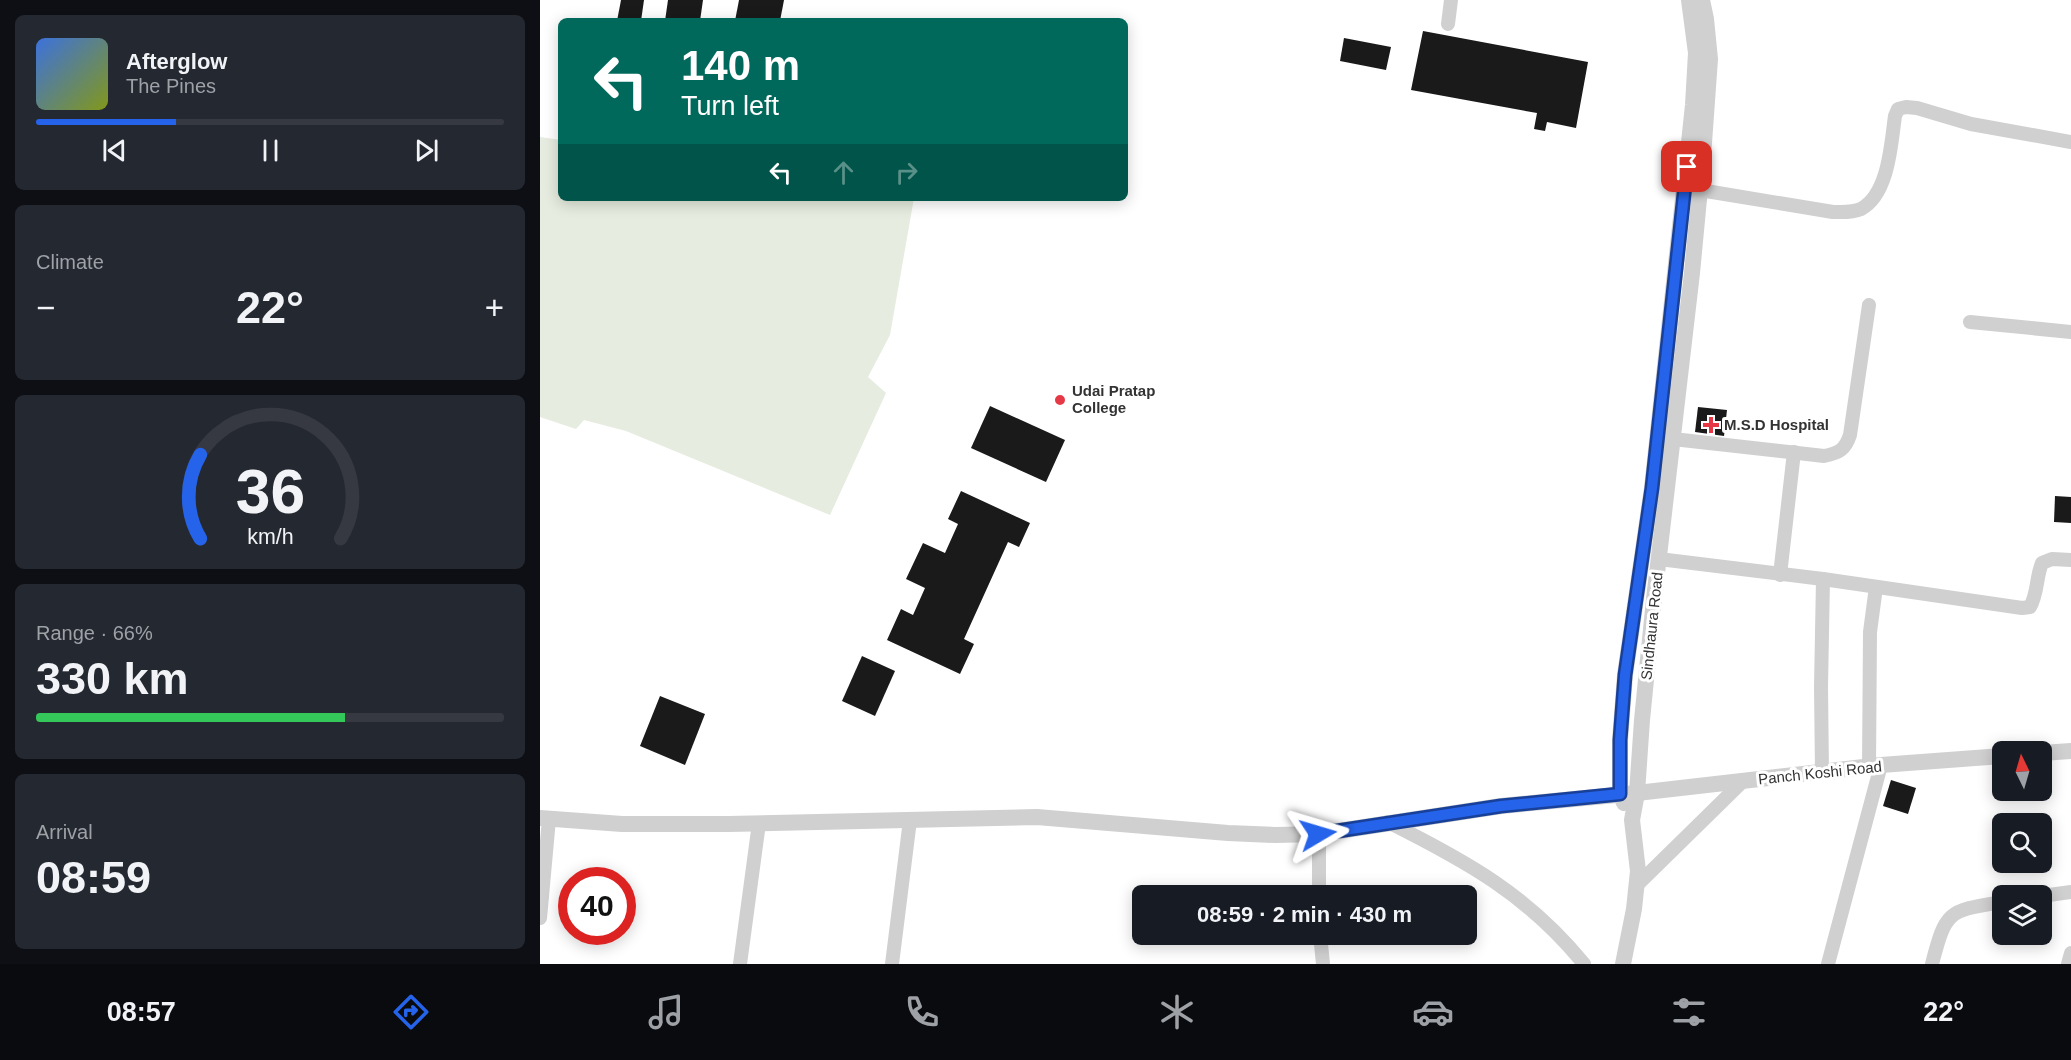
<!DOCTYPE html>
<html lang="en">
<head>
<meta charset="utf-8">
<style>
	body { margin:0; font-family:Arial,sans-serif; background:#242831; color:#f1f3f6; height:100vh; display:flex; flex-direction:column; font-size:22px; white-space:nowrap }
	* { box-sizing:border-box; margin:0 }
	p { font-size:20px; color:#9ea1a6 }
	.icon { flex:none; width:33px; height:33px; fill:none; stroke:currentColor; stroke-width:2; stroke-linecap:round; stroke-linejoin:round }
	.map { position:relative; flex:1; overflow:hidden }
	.side { display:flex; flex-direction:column; gap:15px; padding:15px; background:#0d0f14; width:540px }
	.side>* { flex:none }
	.top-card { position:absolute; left:18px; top:18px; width:570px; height:183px; border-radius:9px; box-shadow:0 3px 15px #0003; background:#00695c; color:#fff; overflow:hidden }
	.needle { width:39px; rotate:355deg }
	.tools { position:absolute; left:1452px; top:741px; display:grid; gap:12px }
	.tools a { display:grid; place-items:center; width:60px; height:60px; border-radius:9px; background:#171b24; box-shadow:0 3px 15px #0003; font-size:30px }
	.speed { position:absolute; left:18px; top:867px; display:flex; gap:12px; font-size:30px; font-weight:700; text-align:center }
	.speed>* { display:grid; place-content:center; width:78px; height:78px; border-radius:50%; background:#171b24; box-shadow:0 3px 15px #0003; line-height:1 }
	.speed .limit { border:9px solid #d22; background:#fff; color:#111 }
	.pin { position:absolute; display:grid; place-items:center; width:51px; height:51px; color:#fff; margin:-26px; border-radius:12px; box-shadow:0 3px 9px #0006 }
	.me { position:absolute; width:66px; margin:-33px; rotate:83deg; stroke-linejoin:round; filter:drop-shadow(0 0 4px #0008) }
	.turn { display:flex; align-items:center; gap:21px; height:126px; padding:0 24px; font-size:27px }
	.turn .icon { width:78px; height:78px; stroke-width:2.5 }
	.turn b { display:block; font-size:42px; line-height:51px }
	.lanes { display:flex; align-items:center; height:57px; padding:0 24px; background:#0003; justify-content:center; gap:30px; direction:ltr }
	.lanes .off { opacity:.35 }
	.big { font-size:45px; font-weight:700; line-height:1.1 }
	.side .card { flex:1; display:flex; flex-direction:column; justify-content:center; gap:9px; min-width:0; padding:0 21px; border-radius:9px; background:#242831 }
	.side .dial { align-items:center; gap:0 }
	.dial svg { height:156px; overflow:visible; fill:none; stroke:#363941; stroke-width:7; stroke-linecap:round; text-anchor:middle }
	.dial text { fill:#f1f3f6; stroke:none }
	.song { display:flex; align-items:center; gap:18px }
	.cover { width:72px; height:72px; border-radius:9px; background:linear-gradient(135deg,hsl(220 70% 55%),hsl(70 70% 35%)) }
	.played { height:6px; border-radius:3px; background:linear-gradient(90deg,#2563eb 30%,#363941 30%) }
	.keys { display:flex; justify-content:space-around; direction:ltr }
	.heat { display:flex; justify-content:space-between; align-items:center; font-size:33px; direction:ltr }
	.charge { height:9px; border-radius:4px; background:linear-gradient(90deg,#34c759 66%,#363941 0) }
	.trip { position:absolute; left:592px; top:885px; width:345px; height:60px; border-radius:9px; background:#171b24; box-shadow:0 3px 15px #0003; font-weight:700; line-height:60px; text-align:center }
	.dock { display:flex; height:96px; justify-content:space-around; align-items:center; background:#090b0e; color:#9ea1a6 }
	.dock .icon { width:42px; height:42px }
	.dock .selected { color:#2563eb }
	.dock b { font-size:27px; color:#f1f3f6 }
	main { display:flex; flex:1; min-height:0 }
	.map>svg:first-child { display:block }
	.green { fill:#e6ecdf }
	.building { fill:#1a1a1a }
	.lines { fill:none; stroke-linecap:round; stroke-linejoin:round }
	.minor { stroke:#d0d0d0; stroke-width:14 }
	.tertiary { stroke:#d0d0d0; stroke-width:16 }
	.route-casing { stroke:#184099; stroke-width:15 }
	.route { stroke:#2563eb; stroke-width:10 }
	.poi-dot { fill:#e63946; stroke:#fff; stroke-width:2 }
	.labels { text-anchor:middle; stroke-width:6; stroke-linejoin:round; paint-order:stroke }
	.poi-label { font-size:15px; font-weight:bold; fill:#333; stroke:#fff; text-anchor:start }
	.street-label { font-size:15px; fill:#333; stroke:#fff }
</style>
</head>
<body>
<main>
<section class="side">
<div class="card">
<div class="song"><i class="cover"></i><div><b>Afterglow</b><p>The Pines</p></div></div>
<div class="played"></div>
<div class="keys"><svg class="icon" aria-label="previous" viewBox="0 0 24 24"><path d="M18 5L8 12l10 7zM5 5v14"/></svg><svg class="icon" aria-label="pause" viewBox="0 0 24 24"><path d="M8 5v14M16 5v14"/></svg><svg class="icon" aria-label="next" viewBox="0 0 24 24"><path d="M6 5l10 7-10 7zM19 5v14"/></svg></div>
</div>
<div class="card"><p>Climate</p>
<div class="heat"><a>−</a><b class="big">22°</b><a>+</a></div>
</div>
<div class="card dial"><svg viewBox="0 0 100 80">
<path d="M14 69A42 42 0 1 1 86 69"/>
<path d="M14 69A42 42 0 0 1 14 26" stroke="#2563eb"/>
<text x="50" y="56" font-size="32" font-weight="700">36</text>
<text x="50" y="72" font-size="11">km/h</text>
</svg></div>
<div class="card"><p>Range · 66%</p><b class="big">330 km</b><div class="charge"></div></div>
<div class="card"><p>Arrival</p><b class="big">08:59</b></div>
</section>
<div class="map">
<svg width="1531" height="964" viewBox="0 0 1531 964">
	<rect width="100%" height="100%" fill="#fff"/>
	<path class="green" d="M0 137 21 140V198H374L350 335 328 377 346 393 290 515 86 431 44 420 36 429 0 417Z"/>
	<g class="building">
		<path d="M81 0H104L101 21H77Z"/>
		<path d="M128 0H163L160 21H125Z"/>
		<path d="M199 0H244L240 21H195Z"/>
		<path d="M883 31 1048 62 1036 128 1007 122 1005 131 994 129 997 113 871 90Z"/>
		<path d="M804 38 851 47 846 70 800 61Z"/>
		<path d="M450 406 525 440 506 482 431 448Z"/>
		<path d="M1158 407 1187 410 1184 436 1155 432Z"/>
		<path d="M421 491 490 523 479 547 468 542 424 639 434 644 420 674 347 640 361 609 373 615 385 588 366 579 383 543 405 553 418 524 408 519Z"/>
		<path d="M1515 496 1531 497V523L1514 522Z"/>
		<path d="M322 656 355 671 335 716 302 701Z"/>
		<path d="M120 696 165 714 145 765 100 746Z"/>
		<path d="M1351 780 1376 788 1368 814 1343 806Z"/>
	</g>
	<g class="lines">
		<g class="minor">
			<path d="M908 24 911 0"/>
			<path d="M1160 190 1293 212C1302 212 1312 213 1321 209 1349 194 1351 143 1355 116L1358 109 1366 107 1377 108 1431 124 1531 142"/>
			<path d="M1430 322 1531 332"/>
			<path d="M1133 439 1284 456C1299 453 1305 450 1310 435L1329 305"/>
			<path d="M1119 559 1283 579 1482 608 1490 607C1498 593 1496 577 1502 563L1512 559 1531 560"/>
			<path d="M1240 575 1254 452"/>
			<path d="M1329 767 1330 632 1336 587"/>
			<path d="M1282 772 1281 687 1283 579"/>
			<path d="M848 822C926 861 988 895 1044 964"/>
			<path d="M779 834V896"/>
			<path d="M1096 886 1202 782"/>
			<path d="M1502 896 1531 892"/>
			<path d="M0 918 9 819"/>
			<path d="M780 934 783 964"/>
			<path d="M200 964 219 823"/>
			<path d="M352 964 370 820"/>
			<path d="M1288 964 1341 765"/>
			<path d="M1392 964C1406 910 1408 911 1462 902"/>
			<path d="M1528 964 1531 953"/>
		</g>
		<g class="tertiary">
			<path d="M1502 753 1531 751"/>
			<path d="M1084 803 1080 794V740L1085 675 1112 488 1153 105 1156 53 1149 0"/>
			<path d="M0 818 82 824H189L497 817 688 833 735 835 779 834 961 806 1097 793 1341 765 1462 756"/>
			<path d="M1083 964 1094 909 1098 871 1092 820 1097 793 1102 720 1114 599 1152 273 1163 157 1170 59 1166 19 1162 0"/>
		</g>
	</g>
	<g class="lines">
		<defs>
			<path id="route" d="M778 834 961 806 1080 794V740L1085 675 1112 488 1147 167"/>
		</defs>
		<use href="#route" class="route-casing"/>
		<use href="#route" class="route"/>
	</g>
	<g class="poi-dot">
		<circle cx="520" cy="400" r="6"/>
		<path d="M1168 416h6v6h6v6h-6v6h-6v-6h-6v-6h6z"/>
	</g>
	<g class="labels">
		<g class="poi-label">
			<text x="532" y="396">Udai Pratap<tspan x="532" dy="17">College</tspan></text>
			<text x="1184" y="430">M.S.D Hospital</text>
		</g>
		<g class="street-label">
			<text transform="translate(1112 626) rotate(-84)" y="5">Sindhaura Road</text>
			<text transform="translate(1280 773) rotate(-6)" y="5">Panch Koshi Road</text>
		</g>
	</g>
</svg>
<div class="tools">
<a><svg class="needle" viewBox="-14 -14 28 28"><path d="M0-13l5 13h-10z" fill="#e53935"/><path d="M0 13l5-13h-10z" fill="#9ea1a6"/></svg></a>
<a><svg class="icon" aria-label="search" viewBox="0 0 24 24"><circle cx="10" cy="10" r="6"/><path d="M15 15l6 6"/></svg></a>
<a><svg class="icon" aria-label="layers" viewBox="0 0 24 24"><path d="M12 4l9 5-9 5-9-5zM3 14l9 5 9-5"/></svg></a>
</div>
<div class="speed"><div class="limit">40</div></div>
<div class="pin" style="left:1147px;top:167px;background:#d93025"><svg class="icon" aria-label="arrive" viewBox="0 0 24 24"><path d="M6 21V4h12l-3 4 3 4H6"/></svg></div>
<svg class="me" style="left:778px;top:834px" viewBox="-20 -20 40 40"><path d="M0-17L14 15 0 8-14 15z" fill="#2563eb" stroke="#fff" stroke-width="4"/></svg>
<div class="trip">08:59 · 2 min · 430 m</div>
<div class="top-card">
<div class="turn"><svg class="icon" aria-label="left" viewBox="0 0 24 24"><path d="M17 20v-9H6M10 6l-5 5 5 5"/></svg><div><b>140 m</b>Turn left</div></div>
<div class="lanes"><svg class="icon" aria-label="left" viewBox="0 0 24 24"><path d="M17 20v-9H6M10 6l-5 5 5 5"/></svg><svg class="icon off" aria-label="ahead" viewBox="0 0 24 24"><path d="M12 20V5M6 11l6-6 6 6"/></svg><svg class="icon off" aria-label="right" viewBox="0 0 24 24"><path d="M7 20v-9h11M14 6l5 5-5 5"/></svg></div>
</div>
</div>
</main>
<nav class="dock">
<b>08:57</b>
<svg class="icon selected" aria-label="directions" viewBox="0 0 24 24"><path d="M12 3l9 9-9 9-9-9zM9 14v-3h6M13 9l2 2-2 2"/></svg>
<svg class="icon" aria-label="music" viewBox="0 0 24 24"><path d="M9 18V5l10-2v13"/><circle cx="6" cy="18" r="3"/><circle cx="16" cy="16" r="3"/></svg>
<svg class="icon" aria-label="phone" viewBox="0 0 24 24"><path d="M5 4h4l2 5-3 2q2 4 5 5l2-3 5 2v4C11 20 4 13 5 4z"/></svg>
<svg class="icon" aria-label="climate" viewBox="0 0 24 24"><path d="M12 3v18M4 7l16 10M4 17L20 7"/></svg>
<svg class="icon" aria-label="car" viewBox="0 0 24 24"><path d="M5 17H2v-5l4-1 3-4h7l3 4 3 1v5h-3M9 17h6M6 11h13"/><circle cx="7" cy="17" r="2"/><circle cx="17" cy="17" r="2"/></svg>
<svg class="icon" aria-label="filters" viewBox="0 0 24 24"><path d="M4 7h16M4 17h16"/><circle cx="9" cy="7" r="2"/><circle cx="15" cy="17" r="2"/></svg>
<b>22°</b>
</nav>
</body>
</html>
